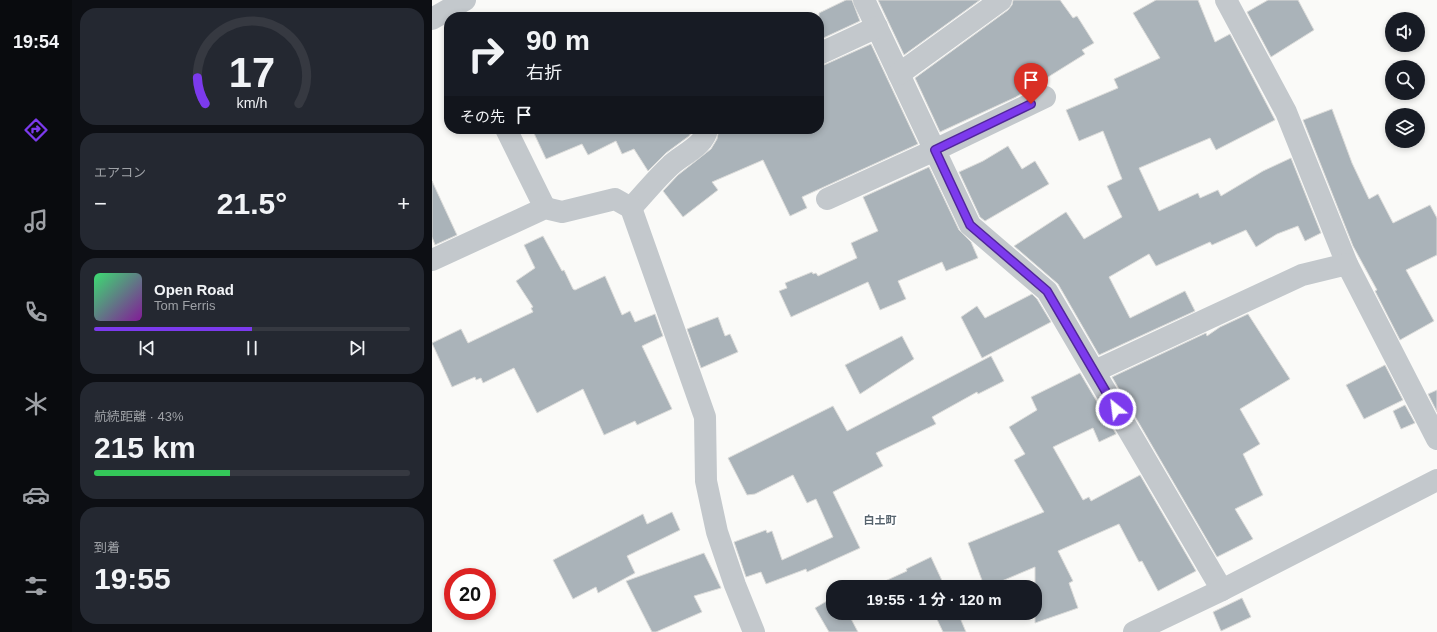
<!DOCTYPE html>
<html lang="ja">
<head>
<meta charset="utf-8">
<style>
	body { margin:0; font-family:Helvetica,"Noto Sans JP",sans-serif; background:#242831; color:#f1f3f6; height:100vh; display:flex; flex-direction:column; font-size:15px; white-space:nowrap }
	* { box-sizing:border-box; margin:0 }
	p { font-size:13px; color:#9ea1a6 }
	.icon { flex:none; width:22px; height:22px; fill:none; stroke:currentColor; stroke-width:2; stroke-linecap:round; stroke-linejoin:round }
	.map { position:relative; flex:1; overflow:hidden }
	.details { display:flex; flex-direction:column; gap:8px; padding:8px; background:#0d0f14; width:360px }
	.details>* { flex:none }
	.hud { position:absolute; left:12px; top:12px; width:380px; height:122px; border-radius:16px; box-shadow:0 2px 6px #0003; background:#171b24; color:#f1f3f6; overflow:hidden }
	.tools { position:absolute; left:953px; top:12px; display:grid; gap:8px }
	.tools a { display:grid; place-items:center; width:40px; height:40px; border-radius:50%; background:#171b24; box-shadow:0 2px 6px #0003; font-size:20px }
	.speed { position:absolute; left:12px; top:568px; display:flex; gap:8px; font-size:20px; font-weight:700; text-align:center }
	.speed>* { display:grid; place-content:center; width:52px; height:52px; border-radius:50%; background:#171b24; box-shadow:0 2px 6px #0003; line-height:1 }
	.speed .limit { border:6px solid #d22; background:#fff; color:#111 }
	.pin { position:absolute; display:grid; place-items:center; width:34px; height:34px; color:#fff; margin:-41px -17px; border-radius:50% 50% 50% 0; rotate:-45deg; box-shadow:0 0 4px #0007 }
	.pin .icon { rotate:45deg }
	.me { position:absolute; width:44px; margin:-22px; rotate:331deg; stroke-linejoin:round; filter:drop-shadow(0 0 3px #0008) }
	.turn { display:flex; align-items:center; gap:14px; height:84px; padding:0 16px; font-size:18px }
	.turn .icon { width:52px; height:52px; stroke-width:2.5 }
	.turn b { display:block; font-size:28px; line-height:34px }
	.then { display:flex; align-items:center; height:38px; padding:0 16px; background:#0003; gap:8px; font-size:15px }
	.big { font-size:30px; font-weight:700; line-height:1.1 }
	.details .widget { flex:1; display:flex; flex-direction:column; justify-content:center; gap:6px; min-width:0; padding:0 14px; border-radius:16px; background:#242831 }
	.details .dial { align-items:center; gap:0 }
	.dial svg { height:104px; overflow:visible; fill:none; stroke:#363941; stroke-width:7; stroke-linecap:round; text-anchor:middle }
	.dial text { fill:#f1f3f6; stroke:none }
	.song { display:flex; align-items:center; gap:12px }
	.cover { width:48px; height:48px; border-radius:6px; background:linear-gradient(135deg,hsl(140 70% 55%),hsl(290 70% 35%)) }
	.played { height:4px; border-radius:2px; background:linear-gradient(90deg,#7c3aed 50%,#363941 50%) }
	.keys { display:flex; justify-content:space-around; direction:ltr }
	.heat { display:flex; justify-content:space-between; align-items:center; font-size:22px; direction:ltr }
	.charge { height:6px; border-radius:3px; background:linear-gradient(90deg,#34c759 43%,#363941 0) }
	.trip { position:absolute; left:394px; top:580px; width:216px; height:40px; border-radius:16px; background:#171b24; box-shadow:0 2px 6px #0003; font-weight:700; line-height:40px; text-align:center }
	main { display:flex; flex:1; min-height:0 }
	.menu { display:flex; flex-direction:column; width:72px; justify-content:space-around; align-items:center; background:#090b0e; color:#9ea1a6 }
	.menu .icon { width:28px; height:28px }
	.menu .active { color:#7c3aed }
	.menu b { font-size:18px; color:#f1f3f6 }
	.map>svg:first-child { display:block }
	.building { fill:#aab3b9; stroke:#dcdcda }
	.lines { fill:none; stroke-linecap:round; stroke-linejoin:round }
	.minor { stroke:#c3c8cc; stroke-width:22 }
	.route-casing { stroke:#51269a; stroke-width:10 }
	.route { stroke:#7c3aed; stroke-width:7 }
	.labels { text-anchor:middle; stroke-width:4; stroke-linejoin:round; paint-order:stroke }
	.neighbourhood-label { font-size:11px; font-weight:bold; fill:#57646e; stroke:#fff }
</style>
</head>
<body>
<main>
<nav class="menu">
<b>19:54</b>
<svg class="icon active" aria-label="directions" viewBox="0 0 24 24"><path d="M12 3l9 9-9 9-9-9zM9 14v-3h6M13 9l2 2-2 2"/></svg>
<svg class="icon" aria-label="music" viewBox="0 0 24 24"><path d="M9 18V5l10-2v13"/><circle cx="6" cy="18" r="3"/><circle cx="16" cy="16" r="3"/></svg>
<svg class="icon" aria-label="phone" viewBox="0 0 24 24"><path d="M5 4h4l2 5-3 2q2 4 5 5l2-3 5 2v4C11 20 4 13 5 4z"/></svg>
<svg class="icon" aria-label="climate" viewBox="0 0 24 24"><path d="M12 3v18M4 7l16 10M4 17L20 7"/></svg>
<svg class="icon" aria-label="car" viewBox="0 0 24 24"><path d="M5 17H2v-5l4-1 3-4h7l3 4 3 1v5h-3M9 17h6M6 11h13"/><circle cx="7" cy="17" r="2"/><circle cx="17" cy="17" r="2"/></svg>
<svg class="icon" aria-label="filters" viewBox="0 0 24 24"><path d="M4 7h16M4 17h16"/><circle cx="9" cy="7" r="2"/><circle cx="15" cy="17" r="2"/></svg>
</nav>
<section class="details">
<div class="widget dial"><svg viewBox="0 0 100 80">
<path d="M14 69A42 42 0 1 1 86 69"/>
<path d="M14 69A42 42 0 0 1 8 49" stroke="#7c3aed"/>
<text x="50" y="56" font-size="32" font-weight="700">17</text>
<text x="50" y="72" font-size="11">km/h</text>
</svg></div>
<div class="widget"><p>エアコン</p>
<div class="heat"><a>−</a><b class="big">21.5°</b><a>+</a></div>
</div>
<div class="widget">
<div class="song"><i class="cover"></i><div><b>Open Road</b><p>Tom Ferris</p></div></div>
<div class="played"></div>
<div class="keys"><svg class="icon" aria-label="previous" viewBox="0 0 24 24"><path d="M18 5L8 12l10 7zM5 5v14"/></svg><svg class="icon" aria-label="pause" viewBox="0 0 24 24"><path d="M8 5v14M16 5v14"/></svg><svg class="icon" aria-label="next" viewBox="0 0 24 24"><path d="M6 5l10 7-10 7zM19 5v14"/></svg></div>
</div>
<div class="widget"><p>航続距離 · 43%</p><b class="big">215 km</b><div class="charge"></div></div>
<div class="widget"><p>到着</p><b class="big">19:55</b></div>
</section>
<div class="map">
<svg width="1005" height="632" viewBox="0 0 1005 632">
	<rect width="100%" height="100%" fill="#fafaf8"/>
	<g class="building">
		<path d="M414 0H420L428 21 387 40V13Z"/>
		<path d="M446 0H548L472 55Z"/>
		<path d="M581 0H628L641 18 645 16 662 43 650 50 653 54 584 97 508 132 483 78 576 10 580 5Z"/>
		<path d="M724 0H766L783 42 798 34 843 120 784 150 778 138 707 168 727 211 766 193 768 198 786 190 789 196 831 171 859 158 889 233 873 241 866 226 845 234 824 247 814 230 780 245 778 242 724 266 717 254 677 277 698 318 753 291 763 311 667 355 626 284 582 246 634 212 652 239 690 217 675 186 690 179 671 131 647 141 634 110 686 88 682 79 728 58 701 13Z"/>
		<path d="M836 0H866L882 30 839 57 815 12Z"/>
		<path d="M439 44 486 144 370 197 375 208 358 216 331 160 280 182 286 190 251 217 231 191 246 175 279 149 285 139 287 129H387V66L392 65Z"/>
		<path d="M900 109 920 163 937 199 946 194 961 223 998 205 1005 218V255L974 270 1002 321 968 340 943 291 945 290 921 246 871 120Z"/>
		<path d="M100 129H262L257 136 234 153 216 171 202 149 190 154 184 141 156 155 150 144 114 159Z"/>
		<path d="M576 146 590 169 603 161 617 184 553 221 548 217 527 172 551 161Z"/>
		<path d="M497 167 527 230 539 242 546 258 514 271 510 262 466 281 474 299 448 310 436 282 359 317 347 291 355 288 353 283 380 272 381 274 384 273 386 276 425 258 419 243 446 231 431 197Z"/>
		<path d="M0 181 25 235 3 245 0 237Z"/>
		<path d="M111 236 130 271 132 270 141 289 143 290 173 276 190 315 198 311 203 322 223 314 231 336 210 346 240 409 205 425 203 421 172 435 151 389 105 413 82 368 51 383 49 378 44 380 43 377 20 387 0 343 29 329 36 343 101 312 99 308 101 307 84 281 103 268 92 245Z"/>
		<path d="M600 294 605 299 619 322 550 358 529 317 545 306 553 318Z"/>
		<path d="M816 314 858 379 808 409 828 444 811 454 831 495 803 509 821 539 785 557 680 377 774 333 775 336 788 327Z"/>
		<path d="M286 317 293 336 298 334 306 352 269 368 255 329Z"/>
		<path d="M470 336 482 359 428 394 413 365Z"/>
		<path d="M559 356 572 381 546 394 545 392 500 417 504 424 444 453 451 466 401 492 428 548 375 572 374 569 334 584 329 572 314 577 302 542 334 530 335 533 340 531 350 560 401 537 384 499 375 503 361 475 323 494 315 495 296 458 401 406 415 431Z"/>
		<path d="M953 365 971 400 932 419 914 385Z"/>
		<path d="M648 373 684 434 667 442 661 428 621 447 651 500 657 497 659 501 708 475 764 571 726 591 710 561 707 562 687 524 626 551 641 581 637 583 646 608 603 623V567L558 586 556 581 551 583 536 543 612 512 582 460 593 454 577 427 605 410 599 397Z"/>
		<path d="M1005 390V412L996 394Z"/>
		<path d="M973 405 983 423 969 429 961 411Z"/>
		<path d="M240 512 248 530 195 556 203 573 166 593 164 587 141 599 121 560 211 514 215 524Z"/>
		<path d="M272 553 289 588 262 596 270 612 224 632H220L194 581Z"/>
		<path d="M499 557 513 587H440L475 571 474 569Z"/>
		<path d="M400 598 401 613H416L426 632H397L383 608Z"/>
		<path d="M810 598 819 617 789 631 781 612Z"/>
		<path d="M502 613H526L534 632H511Z"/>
	</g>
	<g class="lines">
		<g class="minor">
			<path d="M432 0 538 225 615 291 790 590"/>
			<path d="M794 0 854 112 915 264"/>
			<path d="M0 19 33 0"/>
			<path d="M387 54 445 27"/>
			<path d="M467 74 569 0"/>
			<path d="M74 129 113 208"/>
			<path d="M395 199 503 150 613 97"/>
			<path d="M199 208C212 194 224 179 238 166 249 155 273 146 275 129"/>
			<path d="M0 260 113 208 130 212 183 199 199 208 273 417 274 481 285 532 303 585 322 632"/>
			<path d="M663 371 870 275 915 264 1005 439"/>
			<path d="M702 632 790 590 1005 480"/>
		</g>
	</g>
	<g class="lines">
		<defs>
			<path id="route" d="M599 104 503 150 538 225 615 291 684 409"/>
		</defs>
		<use href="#route" class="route-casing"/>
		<use href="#route" class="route"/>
	</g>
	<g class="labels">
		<g class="neighbourhood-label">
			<text x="448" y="524">白土町</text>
		</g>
	</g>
</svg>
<div class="tools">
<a><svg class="icon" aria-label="sound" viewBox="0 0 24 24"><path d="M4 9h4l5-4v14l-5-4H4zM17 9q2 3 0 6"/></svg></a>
<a><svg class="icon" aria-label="search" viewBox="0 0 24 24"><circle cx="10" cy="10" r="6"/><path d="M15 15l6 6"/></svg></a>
<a><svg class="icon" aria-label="layers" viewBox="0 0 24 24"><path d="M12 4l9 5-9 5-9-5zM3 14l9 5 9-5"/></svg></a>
</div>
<div class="speed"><div class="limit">20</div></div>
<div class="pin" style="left:599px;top:104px;background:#d93025"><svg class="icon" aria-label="arrive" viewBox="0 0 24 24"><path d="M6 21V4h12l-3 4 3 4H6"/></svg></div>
<svg class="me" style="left:684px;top:409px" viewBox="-20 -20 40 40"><circle r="17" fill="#7c3aed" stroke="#fff" stroke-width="3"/><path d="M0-11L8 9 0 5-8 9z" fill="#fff"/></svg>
<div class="trip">19:55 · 1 分 · 120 m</div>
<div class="hud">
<div class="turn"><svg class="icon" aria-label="right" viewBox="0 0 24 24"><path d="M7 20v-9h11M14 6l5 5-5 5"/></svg><div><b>90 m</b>右折</div></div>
<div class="then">その先<svg class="icon" aria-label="arrive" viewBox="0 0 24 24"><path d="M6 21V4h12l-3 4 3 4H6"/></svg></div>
</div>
</div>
</main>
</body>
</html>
